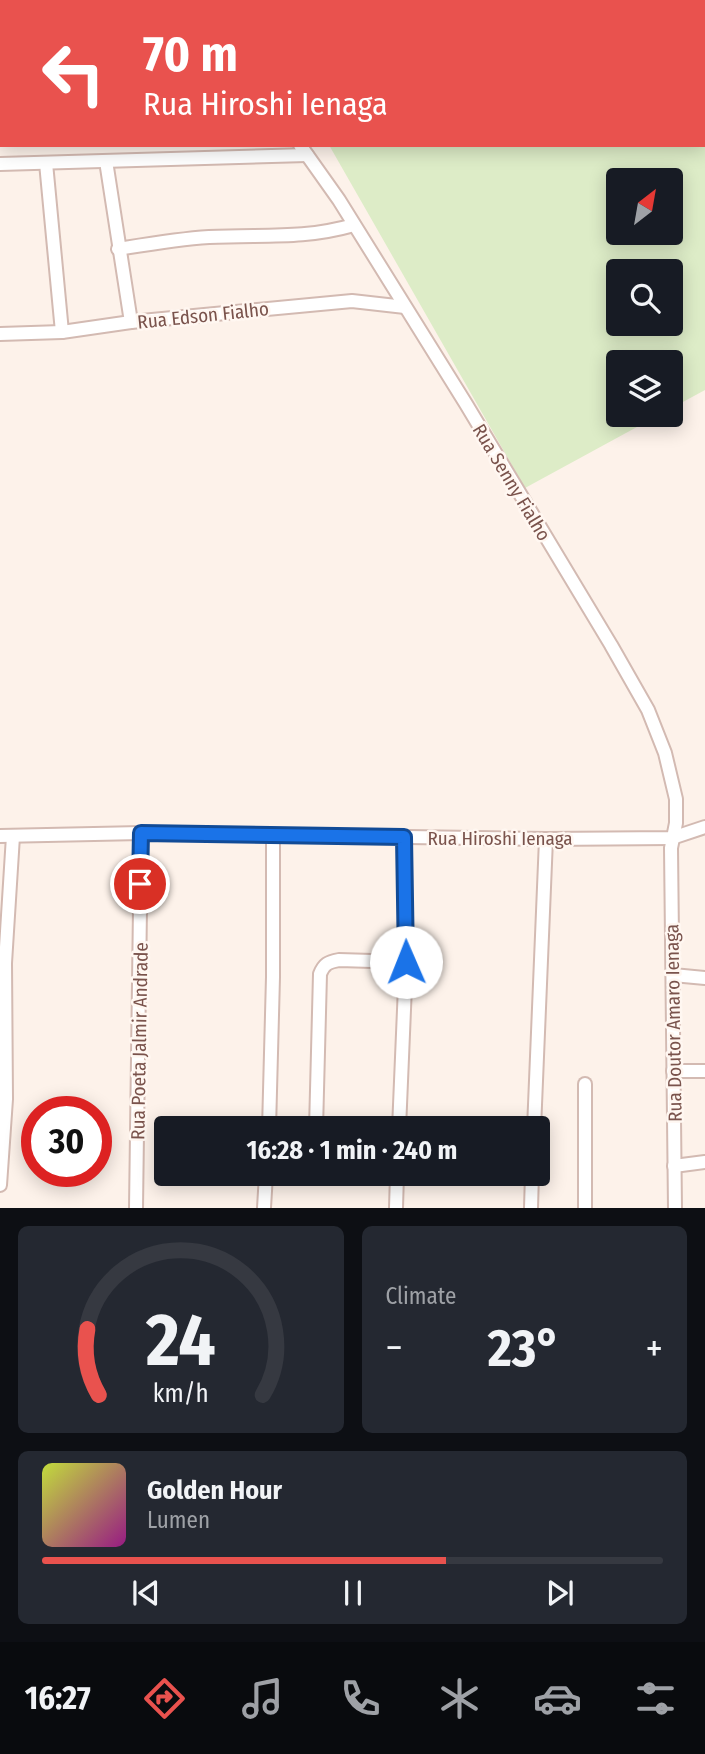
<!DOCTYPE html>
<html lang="en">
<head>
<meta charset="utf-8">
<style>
	body { margin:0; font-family:"Fira Sans Condensed",sans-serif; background:#242831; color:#f1f3f6; height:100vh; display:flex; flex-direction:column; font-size:26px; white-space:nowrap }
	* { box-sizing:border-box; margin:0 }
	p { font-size:23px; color:#9ea1a6 }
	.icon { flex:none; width:38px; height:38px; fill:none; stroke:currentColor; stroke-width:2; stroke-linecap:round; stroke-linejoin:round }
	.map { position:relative; height:1208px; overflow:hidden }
	.side { display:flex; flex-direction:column; gap:18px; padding:18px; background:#0d0f14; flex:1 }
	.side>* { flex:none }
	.top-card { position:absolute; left:0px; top:0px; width:705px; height:147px; box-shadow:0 4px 18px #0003; background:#e9524e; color:#fff; overflow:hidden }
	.needle { width:46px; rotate:31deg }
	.tools { position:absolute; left:606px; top:168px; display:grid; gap:14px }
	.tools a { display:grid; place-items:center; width:77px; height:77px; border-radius:7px; background:#171b24; box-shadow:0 4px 18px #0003; font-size:35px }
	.speed { position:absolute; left:21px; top:1096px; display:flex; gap:14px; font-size:35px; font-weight:700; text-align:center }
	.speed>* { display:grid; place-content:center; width:91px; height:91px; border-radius:50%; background:#171b24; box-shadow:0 4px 18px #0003; line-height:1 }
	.speed .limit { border:10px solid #d22; background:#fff; color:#111 }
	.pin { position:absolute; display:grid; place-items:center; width:60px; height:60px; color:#fff; margin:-30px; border:4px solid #fff; border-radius:50%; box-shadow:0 2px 7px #0007 }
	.me { position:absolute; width:77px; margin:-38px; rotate:359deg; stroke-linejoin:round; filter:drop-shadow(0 0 5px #0008) }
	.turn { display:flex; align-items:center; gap:24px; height:147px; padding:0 28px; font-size:32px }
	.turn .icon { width:91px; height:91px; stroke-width:2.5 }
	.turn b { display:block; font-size:49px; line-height:60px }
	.big { font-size:52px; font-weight:700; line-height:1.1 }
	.side .widget { flex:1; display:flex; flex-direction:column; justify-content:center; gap:10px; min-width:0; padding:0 24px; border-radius:10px; background:#242831 }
	.side .dial { align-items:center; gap:0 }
	.dial svg { height:182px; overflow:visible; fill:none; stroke:#363941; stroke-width:7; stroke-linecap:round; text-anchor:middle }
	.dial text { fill:#f1f3f6; stroke:none }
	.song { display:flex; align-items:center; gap:21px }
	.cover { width:84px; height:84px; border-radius:10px; background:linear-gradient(135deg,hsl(70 70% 55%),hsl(310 70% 35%)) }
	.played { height:7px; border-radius:4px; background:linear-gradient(90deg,#e9524e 65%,#363941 65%) }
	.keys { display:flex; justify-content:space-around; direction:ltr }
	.heat { display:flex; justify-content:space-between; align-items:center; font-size:38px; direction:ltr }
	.side .tiles { flex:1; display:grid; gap:18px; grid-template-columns:1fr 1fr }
	.widget:last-child { grid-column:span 2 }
	.trip { position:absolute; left:154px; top:1116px; width:396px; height:70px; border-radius:7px; background:#171b24; box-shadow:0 4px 18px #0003; font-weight:700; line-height:70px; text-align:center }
	.menu { display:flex; height:112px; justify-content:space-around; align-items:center; background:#090b0e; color:#9ea1a6 }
	.menu .icon { width:49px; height:49px }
	.menu .current { color:#e9524e }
	.menu b { font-size:32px; color:#f1f3f6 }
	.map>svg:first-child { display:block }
	.green { fill:#ddecc7; fill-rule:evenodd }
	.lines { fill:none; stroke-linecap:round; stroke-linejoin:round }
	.minor-casing { stroke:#d3bab2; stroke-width:16 }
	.minor { stroke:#fff; stroke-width:12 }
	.route-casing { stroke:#114b97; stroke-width:18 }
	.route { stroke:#1a73e8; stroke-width:12 }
	.labels { text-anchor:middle; stroke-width:5; stroke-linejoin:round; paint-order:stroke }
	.street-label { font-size:19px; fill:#7a534c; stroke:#fff7f1 }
</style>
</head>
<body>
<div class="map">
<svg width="705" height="1208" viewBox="0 0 705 1208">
	<rect width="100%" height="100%" fill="#fdf2ea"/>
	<path class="green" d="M531 0H705V390L670 409V362H618V415H659L525 488 329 145H704V2H528ZM618 180H670V233H618ZM618 271H670V324H618Z"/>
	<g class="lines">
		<defs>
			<g id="minor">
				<path d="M192 0 193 2"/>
				<path d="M270 0 271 2"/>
				<path d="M373 0 374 2"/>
				<path d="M474 0 475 2"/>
				<path d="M300 145 339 200 466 404 611 645 648 710 665 753 676 799V823L671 848 675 1208"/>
				<path d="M106 161 131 322"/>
				<path d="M46 163 62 332"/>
				<path d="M0 164 307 155"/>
				<path d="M118 249C149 244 178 239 209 237 262 234 301 240 354 225"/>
				<path d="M0 334 62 332 131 322 352 301 405 307"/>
				<path d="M0 836 141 833 546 839 672 838 705 827"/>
				<path d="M673 975 705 978"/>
				<path d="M673 1071H705"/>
				<path d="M585 1084V1208"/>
				<path d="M269 1129 273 977V835"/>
				<path d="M316 1129 320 974C324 964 328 962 339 960L406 962"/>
				<path d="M399 1129 406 962 404 837"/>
				<path d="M534 1129 546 839"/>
				<path d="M674 1166 705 1162"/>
				<path d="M0 1185 6 1099 5 963 13 836"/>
				<path d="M136 1208 141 833"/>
				<path d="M264 1208 266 1174"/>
				<path d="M396 1208 397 1174"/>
				<path d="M531 1208 532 1174"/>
			</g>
		</defs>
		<use href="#minor" class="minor-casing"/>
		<use href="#minor" class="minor"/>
	</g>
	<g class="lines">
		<defs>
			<path id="route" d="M140 884 141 833 404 837 406 962"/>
		</defs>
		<use href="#route" class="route-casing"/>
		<use href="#route" class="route"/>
	</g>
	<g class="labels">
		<g class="street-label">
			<text transform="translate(203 315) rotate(-6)" y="7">Rua Edson Fialho</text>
			<text transform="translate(512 482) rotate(59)" y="7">Rua Senny Fialho</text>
			<text x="500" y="845">Rua Hiroshi Ienaga</text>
			<text transform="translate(673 1023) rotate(-91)" y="7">Rua Doutor Amaro Ienaga</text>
			<text transform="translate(139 1041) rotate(-89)" y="7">Rua Poeta Jalmir Andrade</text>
		</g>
	</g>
</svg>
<div class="tools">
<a><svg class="needle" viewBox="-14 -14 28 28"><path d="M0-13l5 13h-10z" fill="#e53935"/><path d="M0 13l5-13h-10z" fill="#9ea1a6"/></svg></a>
<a><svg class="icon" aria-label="search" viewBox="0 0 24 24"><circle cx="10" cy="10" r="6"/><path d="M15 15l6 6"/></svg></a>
<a><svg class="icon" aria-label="layers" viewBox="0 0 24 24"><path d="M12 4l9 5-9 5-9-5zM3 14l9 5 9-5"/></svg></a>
</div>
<div class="speed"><div class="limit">30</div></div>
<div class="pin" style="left:140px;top:884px;background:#d93025"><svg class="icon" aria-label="arrive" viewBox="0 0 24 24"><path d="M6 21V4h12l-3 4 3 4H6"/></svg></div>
<svg class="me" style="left:406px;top:962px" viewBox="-20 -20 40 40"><circle r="19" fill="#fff"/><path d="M0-13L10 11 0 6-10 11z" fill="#1a73e8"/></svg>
<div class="trip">16:28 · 1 min · 240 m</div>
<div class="top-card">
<div class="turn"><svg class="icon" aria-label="left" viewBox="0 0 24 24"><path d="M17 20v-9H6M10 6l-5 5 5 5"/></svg><div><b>70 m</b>Rua Hiroshi Ienaga</div></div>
</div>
</div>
<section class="side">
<div class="tiles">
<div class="widget dial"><svg viewBox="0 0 100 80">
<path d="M14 69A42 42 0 1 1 86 69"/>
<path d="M14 69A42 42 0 0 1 9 40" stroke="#e9524e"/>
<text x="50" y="56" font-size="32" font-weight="700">24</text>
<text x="50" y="72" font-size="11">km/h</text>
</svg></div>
<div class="widget"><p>Climate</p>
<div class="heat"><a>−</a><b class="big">23°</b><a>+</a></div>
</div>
<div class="widget">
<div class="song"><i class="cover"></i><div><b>Golden Hour</b><p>Lumen</p></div></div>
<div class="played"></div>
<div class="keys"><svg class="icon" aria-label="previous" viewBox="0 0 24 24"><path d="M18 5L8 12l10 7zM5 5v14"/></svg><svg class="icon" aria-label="pause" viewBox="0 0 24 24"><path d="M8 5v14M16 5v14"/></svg><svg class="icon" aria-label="next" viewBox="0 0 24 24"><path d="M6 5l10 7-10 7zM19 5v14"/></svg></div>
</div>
</div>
</section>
<nav class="menu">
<b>16:27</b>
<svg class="icon current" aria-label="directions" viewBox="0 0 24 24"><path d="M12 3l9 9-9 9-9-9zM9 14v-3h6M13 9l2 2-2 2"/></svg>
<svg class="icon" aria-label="music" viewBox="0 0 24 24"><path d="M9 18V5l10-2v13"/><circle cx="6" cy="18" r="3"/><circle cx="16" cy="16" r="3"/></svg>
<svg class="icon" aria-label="phone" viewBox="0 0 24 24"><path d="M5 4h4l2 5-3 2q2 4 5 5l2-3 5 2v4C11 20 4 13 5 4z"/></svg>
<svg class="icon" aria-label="climate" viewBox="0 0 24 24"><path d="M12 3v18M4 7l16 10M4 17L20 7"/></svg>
<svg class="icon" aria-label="car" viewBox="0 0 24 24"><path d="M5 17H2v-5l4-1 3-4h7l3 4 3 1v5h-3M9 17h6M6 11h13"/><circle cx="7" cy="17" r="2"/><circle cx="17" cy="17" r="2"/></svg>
<svg class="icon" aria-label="filters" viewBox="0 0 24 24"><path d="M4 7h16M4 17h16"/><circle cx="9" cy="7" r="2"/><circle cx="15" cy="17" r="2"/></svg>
</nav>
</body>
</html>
